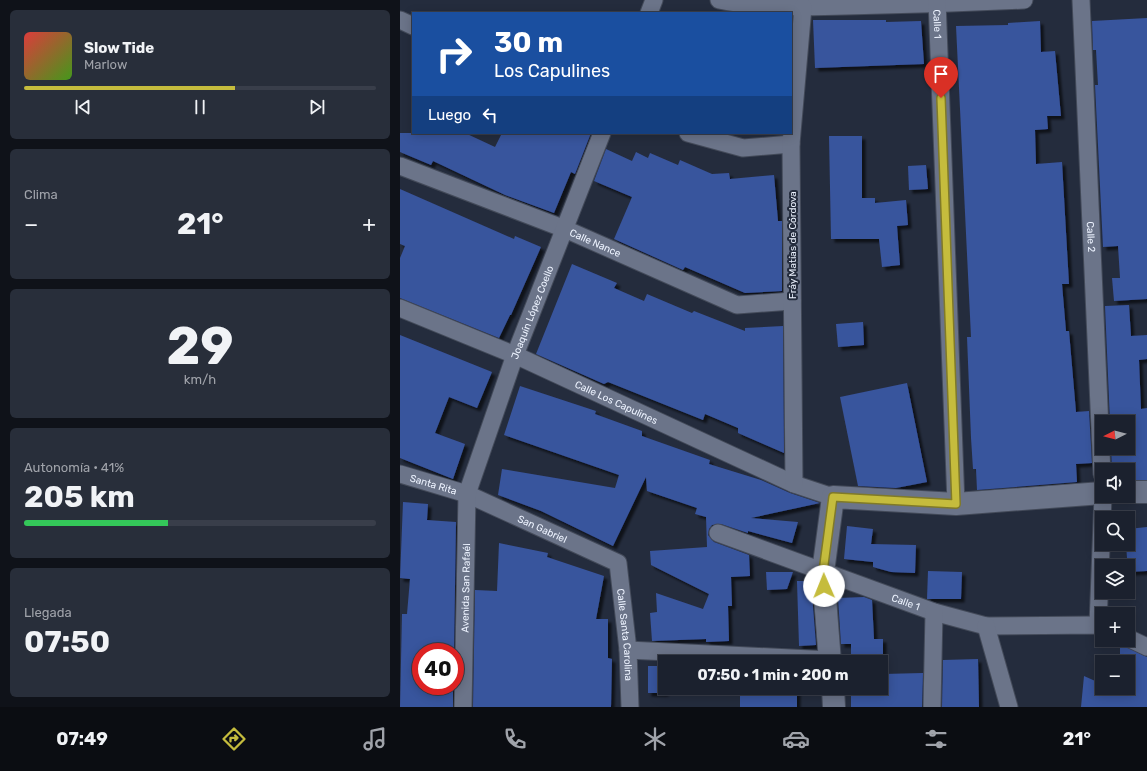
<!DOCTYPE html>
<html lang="es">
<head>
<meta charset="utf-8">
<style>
	body { margin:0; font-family:Rubik,sans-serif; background:#282e3a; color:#f1f3f6; height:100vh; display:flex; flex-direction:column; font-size:15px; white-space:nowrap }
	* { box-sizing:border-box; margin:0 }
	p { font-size:13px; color:#a0a3aa }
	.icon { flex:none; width:22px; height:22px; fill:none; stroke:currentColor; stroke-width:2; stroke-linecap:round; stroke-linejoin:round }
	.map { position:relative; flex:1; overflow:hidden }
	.side { display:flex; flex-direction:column; gap:10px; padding:10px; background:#0f1219; width:400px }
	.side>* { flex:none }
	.banner { position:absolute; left:12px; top:12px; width:380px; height:122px; border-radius:0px; box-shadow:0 2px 10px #0003,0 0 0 1px #393e4a; background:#1a4fa0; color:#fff; overflow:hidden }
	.needle { width:26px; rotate:264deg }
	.fabs { position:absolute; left:695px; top:415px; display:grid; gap:8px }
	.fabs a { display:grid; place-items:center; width:40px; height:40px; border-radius:0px; background:#1b212e; box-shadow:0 2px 10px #0003,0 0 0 1px #393e4a; font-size:20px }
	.speed { position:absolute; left:12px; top:643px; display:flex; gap:8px; font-size:20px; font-weight:700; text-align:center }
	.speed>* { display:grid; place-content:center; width:52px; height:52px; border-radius:50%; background:#1b212e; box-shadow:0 2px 10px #0003,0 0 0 1px #393e4a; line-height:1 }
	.speed .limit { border:6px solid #d22; background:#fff; color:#111 }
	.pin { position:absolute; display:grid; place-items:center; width:34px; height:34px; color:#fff; margin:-41px -17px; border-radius:50% 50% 50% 0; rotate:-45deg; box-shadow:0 0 4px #0007 }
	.pin .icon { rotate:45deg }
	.me { position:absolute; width:44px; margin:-22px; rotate:359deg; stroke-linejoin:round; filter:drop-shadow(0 0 3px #0008) }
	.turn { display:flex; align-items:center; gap:14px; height:84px; padding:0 16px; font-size:18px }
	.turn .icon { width:52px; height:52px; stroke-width:2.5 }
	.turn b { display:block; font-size:28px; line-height:34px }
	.then { display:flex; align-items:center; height:38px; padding:0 16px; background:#0003; gap:8px; font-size:15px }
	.big { font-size:30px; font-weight:700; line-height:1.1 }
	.side .widget { flex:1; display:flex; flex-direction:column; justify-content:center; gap:6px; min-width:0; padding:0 14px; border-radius:6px; background:#282e3a }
	.side .dial { align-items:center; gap:0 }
	.dial b { font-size:52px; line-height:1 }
	.song { display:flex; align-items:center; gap:12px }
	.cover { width:48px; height:48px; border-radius:6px; background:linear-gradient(135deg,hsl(0 70% 55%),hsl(100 70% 35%)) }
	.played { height:4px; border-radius:2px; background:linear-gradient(90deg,#c5bc3d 60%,#393e4a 60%) }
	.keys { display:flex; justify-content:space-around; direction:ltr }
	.heat { display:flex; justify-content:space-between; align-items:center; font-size:22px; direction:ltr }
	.charge { height:6px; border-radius:3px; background:linear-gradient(90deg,#34c759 41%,#393e4a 0) }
	.trip { position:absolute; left:258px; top:655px; width:230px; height:40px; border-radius:0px; background:#1b212e; box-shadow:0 2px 10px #0003,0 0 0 1px #393e4a; font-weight:700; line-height:40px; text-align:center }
	.tabs { display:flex; height:64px; justify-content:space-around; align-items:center; background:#0b0d12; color:#a0a3aa }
	.tabs .icon { width:28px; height:28px }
	.tabs .on { color:#c5bc3d }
	.tabs b { font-size:18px; color:#f1f3f6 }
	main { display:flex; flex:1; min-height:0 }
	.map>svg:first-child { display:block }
	.building { fill:#39549d; filter:url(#shadow) }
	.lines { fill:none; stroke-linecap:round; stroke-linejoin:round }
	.street-casing { stroke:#434a59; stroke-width:19 }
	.secondary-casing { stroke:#434a59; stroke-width:24 }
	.street { stroke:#6b7489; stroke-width:17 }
	.secondary { stroke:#6b7489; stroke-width:22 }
	.route-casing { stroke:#807a28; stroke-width:10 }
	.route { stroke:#c5bc3d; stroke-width:7 }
	.labels { text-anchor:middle; stroke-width:4; stroke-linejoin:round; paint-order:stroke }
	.street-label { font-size:10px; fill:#edf3ff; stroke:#242c3d }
</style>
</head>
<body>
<main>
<section class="side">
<div class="widget">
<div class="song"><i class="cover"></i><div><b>Slow Tide</b><p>Marlow</p></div></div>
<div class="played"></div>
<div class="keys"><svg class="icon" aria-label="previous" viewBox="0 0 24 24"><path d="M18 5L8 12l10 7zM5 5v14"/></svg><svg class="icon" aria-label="pause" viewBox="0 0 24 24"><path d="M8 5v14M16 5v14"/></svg><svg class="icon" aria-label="next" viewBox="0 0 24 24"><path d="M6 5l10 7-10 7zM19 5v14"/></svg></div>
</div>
<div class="widget"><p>Clima</p>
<div class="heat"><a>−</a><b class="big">21°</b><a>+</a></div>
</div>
<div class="widget dial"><b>29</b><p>km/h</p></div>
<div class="widget"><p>Autonomía · 41%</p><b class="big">205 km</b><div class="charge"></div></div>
<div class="widget"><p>Llegada</p><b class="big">07:50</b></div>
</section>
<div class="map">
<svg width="747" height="707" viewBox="0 0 747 707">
	<defs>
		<filter id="shadow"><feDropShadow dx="3.5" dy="3.5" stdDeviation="1" flood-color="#0009"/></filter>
	</defs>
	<rect width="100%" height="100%" fill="#242c3d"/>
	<g class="building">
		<path d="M747 18V299L714 301 712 278H720L718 246 703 247 695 85H698L696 50H693L692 21Z"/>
		<path d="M413 20H486V22L521 21 524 64 415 68Z"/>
		<path d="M640 21 641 52 655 51 661 116H647L648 129 635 130 636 164 662 162 669 284H662L666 331H669L676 412 689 411 692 463 676 464 677 482 577 490 576 469H573L571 438 567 337H571L556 26 608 25V23Z"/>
		<path d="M0 133H65L95 147 102 133H191L175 174 171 172 154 213 105 195 33 161 31 165 0 152Z"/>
		<path d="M429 136H462V198H475V203L506 200 508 225 497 226 500 265 482 267 479 239H431Z"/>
		<path d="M206 149 232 161 236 152 248 158 250 153 278 165 280 160 312 174 329 173 330 179 374 175 378 221H382V291L345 293 285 267 283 270 214 239 232 197 194 181Z"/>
		<path d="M526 165 528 189 509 190 508 166Z"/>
		<path d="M0 189 114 239 115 236 141 247 111 315H110L99 338 0 298V258L5 246 0 244Z"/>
		<path d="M172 264 217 283 214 288 244 301 247 294 292 313 294 311 345 331V328L383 326 384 453 338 433V428L305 414 303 420 208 382 204 384 136 354Z"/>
		<path d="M729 305 731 336 747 335V359L739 360 741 409 747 408V480H728V470H712L711 448H728V422H710L705 306Z"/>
		<path d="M463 322 464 345 438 347 436 324Z"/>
		<path d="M0 335 92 372 77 408 49 397 35 433 65 444 53 479 0 458Z"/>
		<path d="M507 383 527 482 496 488 458 486 440 397Z"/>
		<path d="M120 386 196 411 195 414 242 431V436L310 460 309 464 361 480 390 493 420 503 351 518 398 522 392 543 348 531V533L321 524 312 525 309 529 308 535 314 542 349 555 350 576 331 577 332 606H328L329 641 306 642V639L252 641 250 613 257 612 256 593 303 609 309 594 251 565 250 551 307 547 306 517 295 514 297 508 247 491 246 477 213 546 141 511 98 495 102 469 215 488 219 475 104 435Z"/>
		<path d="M3 502 28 504 27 520 56 522 54 652H21V686H53V707H0L2 614H7L10 579 0 578Z"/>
		<path d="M447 526 473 529 471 544 516 545 515 573 491 572 473 567V562L444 559Z"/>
		<path d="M747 527V571L728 572 726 544H728V529Z"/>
		<path d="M99 543 148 553 147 557 204 576 196 619H208V658L212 659 211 707H73L75 590 97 591Z"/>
		<path d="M528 571 562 572 561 599H527Z"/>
		<path d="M366 572H393L387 589 367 590Z"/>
		<path d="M397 581H411L416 645 399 646Z"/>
		<path d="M464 597 472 600 474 639H483V674L523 673 522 707H451V688H481V662H451V644H441L438 598Z"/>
		<path d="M720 644 747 657V707H681L684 676 702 684V688H711L720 692V688H728V662H720Z"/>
		<path d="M578 659 579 707H542L543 660Z"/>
		<rect x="248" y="666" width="17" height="27"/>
		<rect x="340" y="688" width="57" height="19"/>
	</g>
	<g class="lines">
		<defs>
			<g id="street">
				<path d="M319 0C360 9 404 7 446 6 506 5 565 3 624 0"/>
				<path id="s1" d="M537 0 556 504"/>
				<path id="s2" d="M681 0 702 474"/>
				<path d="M249 13 254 0"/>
				<path d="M0 20 13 26"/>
				<path d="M288 133 343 148 391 144"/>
				<path id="s3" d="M0 166 165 229 337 305 392 301"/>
				<path id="s4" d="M0 308 115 355 394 484 433 497"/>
				<path id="s5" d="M0 474 67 494 218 563 228 650 230 707"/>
				<path d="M394 484 391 144 403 7"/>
				<path id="s6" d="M318 533 534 612 586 626 698 625 702 627"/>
				<path d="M698 625 703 496"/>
				<path d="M586 626 609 707"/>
				<path d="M728 638 747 647"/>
				<path d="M228 650 430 660"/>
				<path id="s7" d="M63 707 67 494 115 355 202 133"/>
				<path d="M532 707 534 612"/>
			</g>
			<g id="secondary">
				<path d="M728 492H747"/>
				<path d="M430 662 423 572 433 497 556 504 702 493"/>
				<path d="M433 688 434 707"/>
			</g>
		</defs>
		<use href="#street" class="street-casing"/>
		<use href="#secondary" class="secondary-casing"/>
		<use href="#street" class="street"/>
		<use href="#secondary" class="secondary"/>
	</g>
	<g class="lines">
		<defs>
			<path id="route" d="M424 586 423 572 433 497 556 504 541 98"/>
		</defs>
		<use href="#route" class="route-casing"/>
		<use href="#route" class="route"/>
	</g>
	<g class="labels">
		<g class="street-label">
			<text dy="4" stroke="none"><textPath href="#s1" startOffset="24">Calle 1</textPath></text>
			<text dy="4" stroke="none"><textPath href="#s2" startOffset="237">Calle 2</textPath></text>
			<text dy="4" stroke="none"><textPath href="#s3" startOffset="210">Calle Nance</textPath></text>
			<text transform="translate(392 245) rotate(-90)" y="4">Fráy Matías de Córdova</text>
			<text dy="4" stroke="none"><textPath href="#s7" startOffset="406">Joaquín López Coello</textPath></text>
			<text dy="4" stroke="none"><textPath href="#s4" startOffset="236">Calle Los Capulines</textPath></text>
			<text dy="4" stroke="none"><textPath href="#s5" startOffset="35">Santa Rita</textPath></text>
			<text dy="4" stroke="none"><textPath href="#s5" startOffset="153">San Gabriel</textPath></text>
			<text dy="4" stroke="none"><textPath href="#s7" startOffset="119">Avenida San Rafaél</textPath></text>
			<text dy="4" stroke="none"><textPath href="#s6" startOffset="200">Calle 1</textPath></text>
			<text dy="4" stroke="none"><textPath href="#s5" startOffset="308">Calle Santa Carolina</textPath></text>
		</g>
	</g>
</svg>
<div class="fabs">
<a><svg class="needle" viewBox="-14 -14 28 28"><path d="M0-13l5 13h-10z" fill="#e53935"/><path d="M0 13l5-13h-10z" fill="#a0a3aa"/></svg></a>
<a><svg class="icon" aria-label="sound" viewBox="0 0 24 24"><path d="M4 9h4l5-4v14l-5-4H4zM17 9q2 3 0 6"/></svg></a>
<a><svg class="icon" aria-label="search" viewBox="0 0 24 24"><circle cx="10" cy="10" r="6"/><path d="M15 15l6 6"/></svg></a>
<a><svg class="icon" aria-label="layers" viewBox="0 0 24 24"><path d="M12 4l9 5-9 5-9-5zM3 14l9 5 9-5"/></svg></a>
<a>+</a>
<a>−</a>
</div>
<div class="speed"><div class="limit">40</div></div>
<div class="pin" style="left:541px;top:98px;background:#d93025"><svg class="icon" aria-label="arrive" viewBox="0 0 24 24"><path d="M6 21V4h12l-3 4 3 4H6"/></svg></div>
<svg class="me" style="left:424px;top:586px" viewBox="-20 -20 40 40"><circle r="19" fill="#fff"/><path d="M0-13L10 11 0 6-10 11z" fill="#c5bc3d"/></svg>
<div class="trip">07:50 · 1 min · 200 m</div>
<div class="banner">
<div class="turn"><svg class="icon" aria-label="right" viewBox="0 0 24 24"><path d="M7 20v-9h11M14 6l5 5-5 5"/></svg><div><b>30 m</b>Los Capulines</div></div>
<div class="then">Luego<svg class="icon" aria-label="left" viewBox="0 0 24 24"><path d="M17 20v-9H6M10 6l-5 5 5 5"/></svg></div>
</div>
</div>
</main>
<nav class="tabs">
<b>07:49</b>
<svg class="icon on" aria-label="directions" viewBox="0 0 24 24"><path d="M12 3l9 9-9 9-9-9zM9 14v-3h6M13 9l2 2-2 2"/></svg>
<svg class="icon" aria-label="music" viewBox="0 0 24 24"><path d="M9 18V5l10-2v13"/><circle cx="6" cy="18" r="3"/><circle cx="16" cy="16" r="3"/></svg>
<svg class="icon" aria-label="phone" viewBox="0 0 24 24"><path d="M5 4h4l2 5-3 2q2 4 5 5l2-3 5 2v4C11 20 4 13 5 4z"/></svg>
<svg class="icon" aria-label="climate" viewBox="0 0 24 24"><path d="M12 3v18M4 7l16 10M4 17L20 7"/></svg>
<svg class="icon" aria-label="car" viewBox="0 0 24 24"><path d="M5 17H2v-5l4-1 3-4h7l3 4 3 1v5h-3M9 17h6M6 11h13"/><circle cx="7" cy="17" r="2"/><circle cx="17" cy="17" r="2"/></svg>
<svg class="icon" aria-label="filters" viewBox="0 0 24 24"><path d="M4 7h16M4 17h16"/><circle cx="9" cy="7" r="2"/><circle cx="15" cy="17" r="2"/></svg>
<b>21°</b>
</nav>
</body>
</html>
